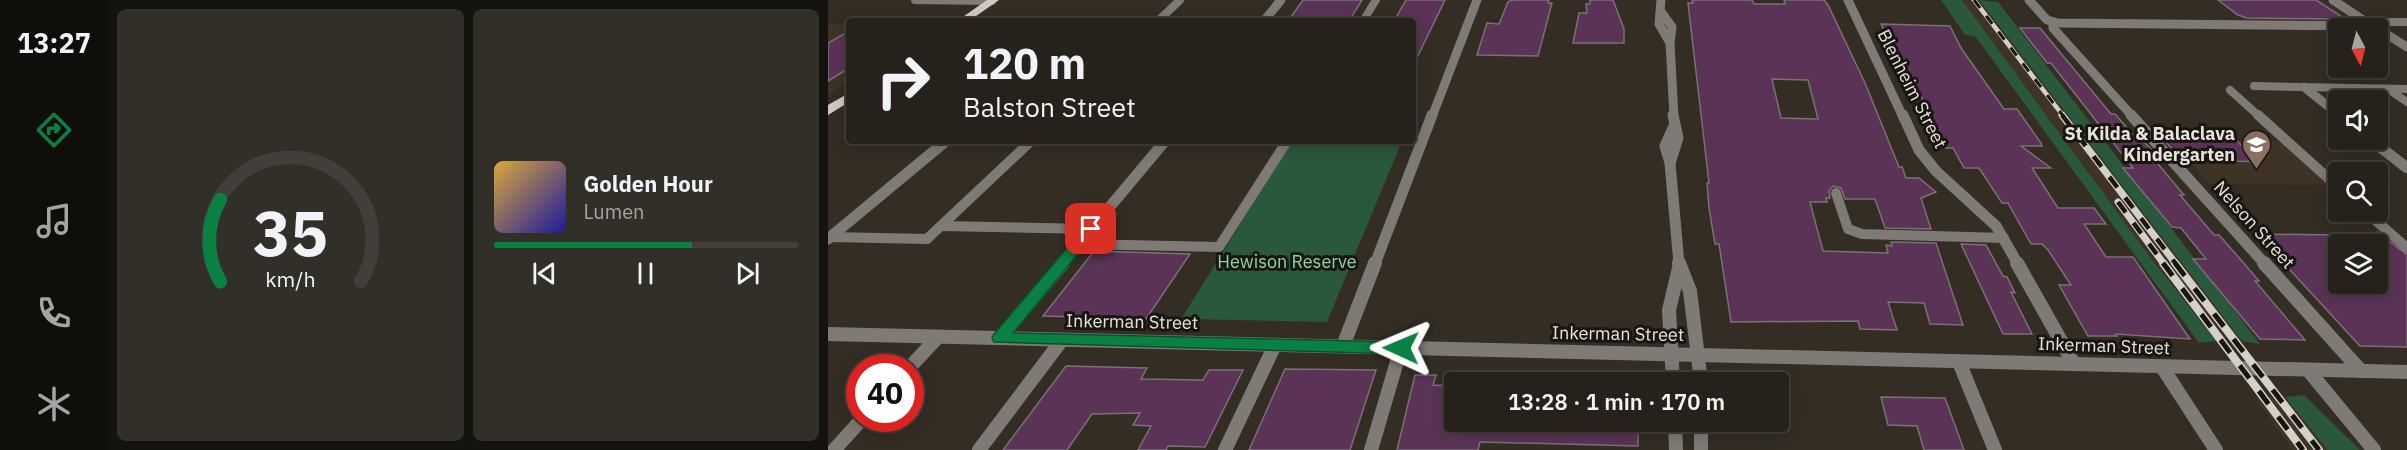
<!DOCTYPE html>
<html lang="en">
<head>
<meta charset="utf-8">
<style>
	body { margin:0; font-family:"IBM Plex Sans",sans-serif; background:#322f28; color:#f1f3f6; height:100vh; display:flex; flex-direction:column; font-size:22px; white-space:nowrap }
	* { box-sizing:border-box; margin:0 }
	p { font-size:20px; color:#a4a4a3 }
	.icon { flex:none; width:33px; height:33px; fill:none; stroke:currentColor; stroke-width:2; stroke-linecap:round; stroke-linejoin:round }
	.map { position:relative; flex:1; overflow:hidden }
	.sheet { display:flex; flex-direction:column; gap:9px; padding:9px; background:#15130f; width:720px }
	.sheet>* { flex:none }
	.top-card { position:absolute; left:18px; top:18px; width:570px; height:126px; border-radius:6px; box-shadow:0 3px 15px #0003,0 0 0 2px #423f3a; background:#26221b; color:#f1f3f6; overflow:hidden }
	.needle { width:39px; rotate:173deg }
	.buttons { position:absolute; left:1500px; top:18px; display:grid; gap:12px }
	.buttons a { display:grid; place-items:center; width:60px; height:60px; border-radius:6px; background:#26221b; box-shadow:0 3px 15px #0003,0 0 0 2px #423f3a; font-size:30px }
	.speed { position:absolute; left:18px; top:354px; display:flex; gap:12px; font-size:30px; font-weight:700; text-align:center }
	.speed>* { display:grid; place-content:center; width:78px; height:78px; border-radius:50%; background:#26221b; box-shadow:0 3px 15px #0003,0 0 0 2px #423f3a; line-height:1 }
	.speed .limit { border:9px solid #d22; background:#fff; color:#111 }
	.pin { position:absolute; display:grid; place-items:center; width:51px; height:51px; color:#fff; margin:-26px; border-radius:12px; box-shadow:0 3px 9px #0006 }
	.me { position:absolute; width:66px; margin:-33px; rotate:271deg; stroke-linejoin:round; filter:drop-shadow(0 0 4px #0008) }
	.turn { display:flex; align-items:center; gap:21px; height:126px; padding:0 18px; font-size:27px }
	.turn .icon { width:78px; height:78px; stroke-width:2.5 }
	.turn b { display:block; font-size:42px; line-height:51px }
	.sheet .tile { flex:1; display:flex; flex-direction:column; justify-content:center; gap:9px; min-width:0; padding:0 21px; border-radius:9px; background:#322f28 }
	.sheet .dial { align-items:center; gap:0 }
	.dial svg { height:156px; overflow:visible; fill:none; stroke:#423f3a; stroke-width:7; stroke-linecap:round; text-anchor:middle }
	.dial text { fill:#f1f3f6; stroke:none }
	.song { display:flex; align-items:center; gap:18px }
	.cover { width:72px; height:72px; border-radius:9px; background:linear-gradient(135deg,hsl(40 70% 55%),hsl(240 70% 35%)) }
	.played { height:6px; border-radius:3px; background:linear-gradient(90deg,#0b8043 65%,#423f3a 65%) }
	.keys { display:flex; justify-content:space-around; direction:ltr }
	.sheet .tiles { flex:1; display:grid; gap:9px; grid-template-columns:repeat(2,1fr) }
	.trip { position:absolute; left:616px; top:372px; width:345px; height:60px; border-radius:6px; background:#26221b; box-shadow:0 3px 15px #0003,0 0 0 2px #423f3a; font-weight:600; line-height:60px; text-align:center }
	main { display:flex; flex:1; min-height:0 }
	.menu { display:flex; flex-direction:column; width:108px; justify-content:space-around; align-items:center; background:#0f0e0b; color:#a4a4a3 }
	.menu .icon { width:42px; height:42px }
	.menu .current { color:#0b8043 }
	.menu b { font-size:27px; color:#f1f3f6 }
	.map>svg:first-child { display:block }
	.built { fill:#3e3325 }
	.green { fill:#2a583b }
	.building { fill:#5a3356; stroke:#7a7078; stroke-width:1.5; fill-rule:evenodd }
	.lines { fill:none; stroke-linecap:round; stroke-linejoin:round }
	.service-far1 { stroke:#807a77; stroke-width:8 }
	.service { stroke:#807a77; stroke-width:10 }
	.minor-far2 { stroke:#807a77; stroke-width:9 }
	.minor-far1 { stroke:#807a77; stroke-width:11 }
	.minor { stroke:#807a77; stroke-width:14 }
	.tertiary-far2 { stroke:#807a77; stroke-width:9 }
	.tertiary-far1 { stroke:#807a77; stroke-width:11 }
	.tertiary { stroke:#807a77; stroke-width:14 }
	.primary { fill:#d3c7c1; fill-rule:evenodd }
	.rail-far2-casing { stroke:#d5d1ca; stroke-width:4.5 }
	.rail-far1-casing { stroke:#d5d1ca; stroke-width:7 }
	.rail-casing { stroke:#d5d1ca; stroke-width:8 }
	.rail-far2 { stroke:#191612; stroke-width:3; stroke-dasharray:10; stroke-linecap:butt }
	.rail-far1 { stroke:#191612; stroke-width:4.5; stroke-dasharray:13; stroke-linecap:butt }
	.rail { stroke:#191612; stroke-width:5; stroke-dasharray:16; stroke-linecap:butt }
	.route { fill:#0b8043; stroke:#07532c; stroke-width:1.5 }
	.labels { text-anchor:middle; stroke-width:6; stroke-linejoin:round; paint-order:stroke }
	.street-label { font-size:18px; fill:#e7e3dd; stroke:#191612 }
	.poi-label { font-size:18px; font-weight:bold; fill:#e7e3dd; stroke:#191612; text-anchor:end }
	.park-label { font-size:18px; fill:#89d6a3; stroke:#191612 }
</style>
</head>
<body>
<main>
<nav class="menu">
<b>13:27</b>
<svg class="icon current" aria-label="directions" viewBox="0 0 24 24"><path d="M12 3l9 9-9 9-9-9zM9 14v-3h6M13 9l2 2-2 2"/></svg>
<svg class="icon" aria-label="music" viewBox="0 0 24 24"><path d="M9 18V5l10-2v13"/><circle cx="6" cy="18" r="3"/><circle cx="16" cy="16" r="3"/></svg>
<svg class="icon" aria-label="phone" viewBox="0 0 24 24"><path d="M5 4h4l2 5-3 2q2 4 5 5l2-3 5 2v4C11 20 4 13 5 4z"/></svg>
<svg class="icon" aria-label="climate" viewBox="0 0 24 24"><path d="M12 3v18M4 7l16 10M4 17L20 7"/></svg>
</nav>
<section class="sheet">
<div class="tiles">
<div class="tile dial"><svg viewBox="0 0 100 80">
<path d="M14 69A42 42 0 1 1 86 69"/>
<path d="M14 69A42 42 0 0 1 14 27" stroke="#0b8043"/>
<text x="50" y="56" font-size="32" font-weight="700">35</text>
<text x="50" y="72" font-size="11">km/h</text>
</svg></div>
<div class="tile">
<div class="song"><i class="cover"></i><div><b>Golden Hour</b><p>Lumen</p></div></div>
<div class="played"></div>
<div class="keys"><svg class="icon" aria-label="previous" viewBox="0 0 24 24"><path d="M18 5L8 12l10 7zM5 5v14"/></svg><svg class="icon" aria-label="pause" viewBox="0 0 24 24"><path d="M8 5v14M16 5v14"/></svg><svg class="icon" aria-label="next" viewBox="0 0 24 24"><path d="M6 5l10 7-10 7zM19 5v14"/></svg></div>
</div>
</div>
</section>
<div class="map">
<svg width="1579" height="450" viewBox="0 0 1579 450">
	<rect width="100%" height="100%" fill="#332d24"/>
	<g class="built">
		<path d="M1134 0H1151L1414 341H1388L1325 261Z"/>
		<path d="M1390 0H1493L1529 23 1416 20Z"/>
		<path d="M0 24H21V81L0 95Z"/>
		<path d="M1342 140 1454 141 1503 185 1382 184Z"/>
		<path d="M1427 397H1457L1502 450H1464Z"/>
	</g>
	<g class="green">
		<path d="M1113 0H1134L1325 261 1388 341 1371 343 1147 36 1137 35Z"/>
		<path d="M1151 0 1170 2 1432 344 1414 341Z"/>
		<path d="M464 141H574L499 322 353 319Z"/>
		<path d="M1476 395 1532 450H1500L1457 397Z"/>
	</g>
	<g class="building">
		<path d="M475 0H534L521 21H460Z"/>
		<path d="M578 0H617L585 66V21H566Z"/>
		<path d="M684 0H721L720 3H724L710 56 649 55 659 23 671 24 680 2Z"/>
		<path d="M762 0H785L796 29V43H745L751 13H759L758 4H762Z"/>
		<path d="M864 0H924L926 4H957L956 0H996L1000 5 1037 83 1071 167H1074L1078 178H1091L1108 192 1093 198 1103 229 1057 228 1047 199H1017L1013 188 1005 186 1001 191 1002 198H998L999 202H982L995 251 1060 253 1058 245 1064 246 1063 242 1108 243 1135 325 1102 324 1096 303 1060 302 1069 330 1032 329 1030 321 903 322 891 244H887L881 208 879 183H881L860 3H865ZM944 79 980 80 990 119 953 118Z"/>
		<path d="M1390 0H1488L1517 19 1419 18 1410 15Z"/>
		<path d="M1053 24 1122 26 1133 48 1176 109H1189L1213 143 1214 146H1193L1223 168H1204L1230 208H1266L1278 224H1256L1278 257H1305L1362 339 1288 334 1289 336H1260L1231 285H1243L1220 250 1214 244H1203L1180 203H1174L1151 168H1136L1125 148H1117L1091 92H1085Z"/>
		<path d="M1192 28H1212L1283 114H1287L1309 139 1314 140 1332 158H1325L1356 195H1352L1386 235H1391L1413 260 1431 281H1427L1477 340 1432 339 1365 259H1378L1353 228 1344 227 1314 191 1295 168H1305L1223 63H1219Z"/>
		<path d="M21 31V68L0 81V43Z"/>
		<path d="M1336 140 1409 141 1431 162 1359 159 1355 154 1351 157Z"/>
		<path d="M1550 232 1579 255V347L1532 346 1429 234 1510 235V284H1550Z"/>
		<path d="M1133 244 1158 245 1175 276 1179 277 1187 293 1183 292 1204 334H1175Z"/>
		<path d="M266 251 362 254 318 319 215 316Z"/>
		<path d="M238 366 319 368 313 379 375 380 381 370H415L377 447 340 446 338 450H310L323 426 305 425 312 413 264 414 239 450H175Z"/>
		<path d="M457 369 548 370 522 450H421Z"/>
		<path d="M587 375H608L605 385 627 386V422H810V446L652 442 650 450H569Z"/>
		<path d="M1053 397 1117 398 1136 450H1096L1089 426 1060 425Z"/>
	</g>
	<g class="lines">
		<g class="service-far1">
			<path d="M87 0 164 1"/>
			<path d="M330 21 352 0"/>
			<path d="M535 21 548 0"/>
			<path d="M1539 22H1579"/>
			<path d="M1426 86 1579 89"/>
			<path d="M1560 89 1579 102"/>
			<path d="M1402 90 1432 117"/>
		</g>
		<g class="service">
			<path d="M1430 115 1510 187"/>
			<path d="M1008 193 1020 229 1034 234 1176 238"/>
			<path d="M1538 212 1579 248"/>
			<path d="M113 226 263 229"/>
			<path d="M2 237 99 239 203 141"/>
			<path d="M251 244 391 247 459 141"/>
		</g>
		<g class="minor-far2">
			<path d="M1020 0 1075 117"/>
			<path d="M1201 0 1219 20 1230 23 1542 26"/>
			<path d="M1505 0 1547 28"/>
			<path d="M436 21 453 0"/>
			<path d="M1225 22V28L1305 117"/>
			<path d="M1550 29 1579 47"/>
			<path d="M1476 87 1510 114"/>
			<path d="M604 117 649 0"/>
		</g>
		<g class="minor-far1">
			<path d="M1075 115 1091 150 1108 171 1168 226 1190 264"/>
			<path d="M1303 115 1437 264"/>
			<path d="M1543 140 1579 168"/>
			<path d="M0 239 118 141"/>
			<path d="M234 264 337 141"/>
			<path d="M547 264 604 115"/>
		</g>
		<g class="minor">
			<path d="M1189 263 1246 364"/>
			<path d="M1436 263 1533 371"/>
			<path d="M172 338 235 263"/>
			<path d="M515 346 547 263"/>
			<path d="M1131 362 1167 450"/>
			<path d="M1334 367 1388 450"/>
			<path d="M81 368 110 337"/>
			<path d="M1480 370 1546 450"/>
			<path d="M6 450 35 418"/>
			<path d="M151 450 234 340"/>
			<path d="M397 450 447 345"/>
			<path d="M543 450 573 348"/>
		</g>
		<g class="tertiary-far2">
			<path d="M833 0 831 24 842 43 846 117"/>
			<path d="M834 13 844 27 842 43"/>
		</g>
		<g class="tertiary-far1">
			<path d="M846 126 837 146 842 163 851 264"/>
			<path d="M842 163 850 138 845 115"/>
		</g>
		<g class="tertiary">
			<path d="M851 263 862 291 873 382"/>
			<path d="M0 334 1579 372"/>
			<path d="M845 382 841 310 851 268"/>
			<path d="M847 422 848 450"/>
			<path d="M873 422V450"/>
		</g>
		<g class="primary">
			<path d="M159 0H171L141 21H129Z"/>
			<path d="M21 93V102L0 115V105Z"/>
		</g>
		<defs>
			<path id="rail-far2" d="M1146 0 1236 117"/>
			<g id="rail-far1">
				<path d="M1234 115 1348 264"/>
				<path d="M1290 202 1336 264"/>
			</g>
			<g id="rail">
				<path d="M1335 263 1475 450"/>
				<path d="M1347 263 1491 450"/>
			</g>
		</defs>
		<use href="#rail-far2" class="rail-far2-casing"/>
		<use href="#rail-far1" class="rail-far1-casing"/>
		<use href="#rail" class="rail-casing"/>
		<use href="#rail-far2" class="rail-far2"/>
		<use href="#rail-far1" class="rail-far1"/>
		<use href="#rail" class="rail"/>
	</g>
	<path class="route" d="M263 225 270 229 268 232 185 333 573 342 582 348 573 354 166 342 164 338 166 334 258 226Z"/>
	<defs>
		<symbol id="school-pin" viewBox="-11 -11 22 30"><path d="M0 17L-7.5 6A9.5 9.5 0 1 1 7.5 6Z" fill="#8d6e63" stroke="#191612"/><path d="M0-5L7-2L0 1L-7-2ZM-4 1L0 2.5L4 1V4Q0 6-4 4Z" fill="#fff"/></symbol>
	</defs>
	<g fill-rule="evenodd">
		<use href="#school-pin" x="1412" y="128" width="33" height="45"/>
	</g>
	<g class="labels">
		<g class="street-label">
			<text transform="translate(1084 89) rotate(63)" y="6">Blenheim Street</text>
			<text transform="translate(1426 225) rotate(48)" y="6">Nelson Street</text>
			<text transform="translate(304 322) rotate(1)" y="6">Inkerman Street</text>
			<text transform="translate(790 334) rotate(1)" y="6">Inkerman Street</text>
			<text transform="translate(1276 346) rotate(2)" y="6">Inkerman Street</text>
		</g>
		<g class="poi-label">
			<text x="1407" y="140">St Kilda &amp; Balaclava<tspan x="1407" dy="21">Kindergarten</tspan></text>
		</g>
		<g class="park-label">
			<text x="459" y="268">Hewison Reserve</text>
		</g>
	</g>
</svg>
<div class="buttons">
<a><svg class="needle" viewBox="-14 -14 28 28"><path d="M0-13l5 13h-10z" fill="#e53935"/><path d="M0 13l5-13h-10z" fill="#a4a4a3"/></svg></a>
<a><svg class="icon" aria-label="sound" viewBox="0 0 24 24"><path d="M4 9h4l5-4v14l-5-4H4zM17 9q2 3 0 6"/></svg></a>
<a><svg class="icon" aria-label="search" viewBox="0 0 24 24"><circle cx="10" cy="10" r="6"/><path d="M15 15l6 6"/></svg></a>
<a><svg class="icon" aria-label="layers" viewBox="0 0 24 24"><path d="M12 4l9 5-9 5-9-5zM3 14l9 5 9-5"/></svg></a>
</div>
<div class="speed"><div class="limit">40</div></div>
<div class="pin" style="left:263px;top:229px;background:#d93025"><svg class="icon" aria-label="arrive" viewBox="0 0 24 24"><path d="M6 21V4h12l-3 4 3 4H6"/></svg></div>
<svg class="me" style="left:573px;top:348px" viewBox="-20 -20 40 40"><path d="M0-17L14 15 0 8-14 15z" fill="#0b8043" stroke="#fff" stroke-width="4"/></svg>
<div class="trip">13:28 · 1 min · 170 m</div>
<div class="top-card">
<div class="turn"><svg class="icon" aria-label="right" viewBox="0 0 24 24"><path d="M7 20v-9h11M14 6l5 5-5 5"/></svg><div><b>120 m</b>Balston Street</div></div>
</div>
</div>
</main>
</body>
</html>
